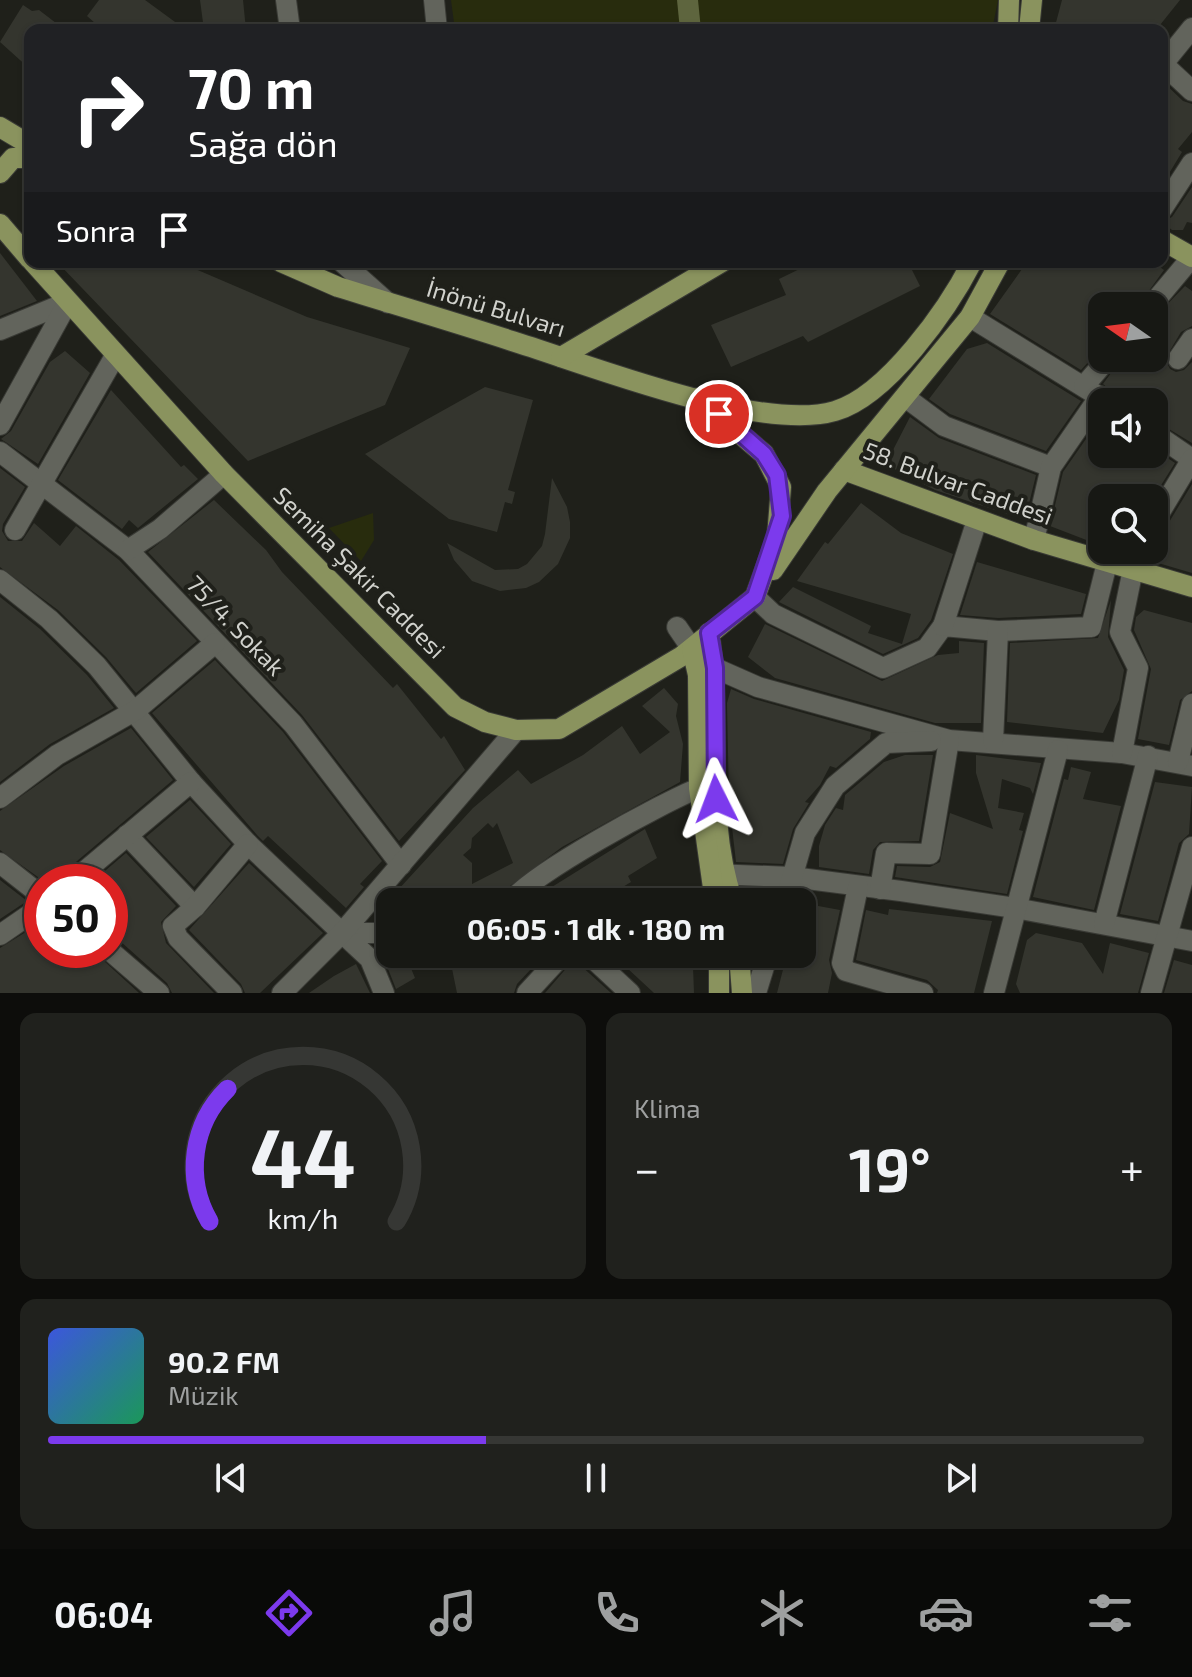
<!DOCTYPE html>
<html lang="tr">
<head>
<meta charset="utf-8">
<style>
	body { margin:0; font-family:"Exo 2",sans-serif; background:#20211d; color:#f1f3f6; height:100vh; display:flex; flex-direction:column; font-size:30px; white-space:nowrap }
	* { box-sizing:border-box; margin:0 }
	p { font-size:26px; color:#9ea0a0 }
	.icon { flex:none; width:44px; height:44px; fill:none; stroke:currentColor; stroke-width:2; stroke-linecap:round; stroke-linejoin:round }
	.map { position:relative; height:993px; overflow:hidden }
	.drawer { display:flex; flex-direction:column; gap:20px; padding:20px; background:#0d0d0b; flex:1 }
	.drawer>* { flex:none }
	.top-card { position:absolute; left:24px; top:24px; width:1144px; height:244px; border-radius:16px; box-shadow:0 2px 6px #0004,0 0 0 2px #363734; background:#202124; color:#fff; overflow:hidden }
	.needle { width:52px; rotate:284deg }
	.tools { position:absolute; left:1088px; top:292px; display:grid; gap:16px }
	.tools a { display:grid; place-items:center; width:80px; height:80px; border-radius:16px; background:#171814; box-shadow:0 2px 6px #0004,0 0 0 2px #363734; font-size:40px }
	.speed { position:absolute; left:24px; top:864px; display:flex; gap:16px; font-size:40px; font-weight:700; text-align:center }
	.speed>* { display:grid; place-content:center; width:104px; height:104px; border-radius:50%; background:#171814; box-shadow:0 2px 6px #0004,0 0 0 2px #363734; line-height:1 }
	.speed .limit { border:12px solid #d22; background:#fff; color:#111 }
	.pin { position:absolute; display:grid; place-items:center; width:68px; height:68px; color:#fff; margin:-34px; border:4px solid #fff; border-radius:50%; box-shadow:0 2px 8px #0007 }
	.me { position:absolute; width:88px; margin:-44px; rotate:357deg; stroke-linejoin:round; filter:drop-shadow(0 0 6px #0008) }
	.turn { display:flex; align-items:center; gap:28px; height:168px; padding:0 32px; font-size:36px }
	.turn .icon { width:104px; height:104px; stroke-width:2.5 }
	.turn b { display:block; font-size:56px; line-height:68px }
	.then { display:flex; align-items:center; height:76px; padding:0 32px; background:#0003; gap:16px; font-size:30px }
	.big { font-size:60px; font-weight:700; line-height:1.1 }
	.drawer .widget { flex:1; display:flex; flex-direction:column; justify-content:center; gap:12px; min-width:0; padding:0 28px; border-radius:16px; background:#20211d }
	.drawer .dial { align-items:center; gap:0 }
	.dial svg { height:208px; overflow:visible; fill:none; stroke:#363734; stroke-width:7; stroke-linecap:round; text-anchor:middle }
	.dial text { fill:#f1f3f6; stroke:none }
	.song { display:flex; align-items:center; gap:24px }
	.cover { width:96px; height:96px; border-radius:12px; background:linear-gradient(135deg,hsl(230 70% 55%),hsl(150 70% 35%)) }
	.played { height:8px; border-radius:4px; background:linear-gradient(90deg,#7c3aed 40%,#363734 40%) }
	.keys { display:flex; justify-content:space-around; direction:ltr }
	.heat { display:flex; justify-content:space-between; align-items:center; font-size:44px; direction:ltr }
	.drawer .tiles { flex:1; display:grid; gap:20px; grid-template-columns:1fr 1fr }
	.widget:last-child { grid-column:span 2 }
	.trip { position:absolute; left:376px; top:888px; width:440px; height:80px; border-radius:16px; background:#171814; box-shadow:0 2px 6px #0004,0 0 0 2px #363734; font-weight:700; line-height:80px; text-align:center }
	.tabs { display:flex; height:128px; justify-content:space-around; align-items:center; background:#090a08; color:#9ea0a0 }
	.tabs .icon { width:56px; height:56px }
	.tabs .on { color:#7c3aed }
	.tabs b { font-size:36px; color:#f1f3f6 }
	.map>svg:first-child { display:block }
	.green { fill:#282c0d }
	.water { fill:#5e653e }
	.building { fill:#34352e; fill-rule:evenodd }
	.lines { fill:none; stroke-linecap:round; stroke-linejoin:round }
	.minor-casing { stroke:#393a35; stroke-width:22 }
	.major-casing { stroke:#393a35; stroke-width:22 }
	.minor { stroke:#62645c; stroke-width:20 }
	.major { stroke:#8a935e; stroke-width:20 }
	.route-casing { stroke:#51269a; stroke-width:20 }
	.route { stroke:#7c3aed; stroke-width:14 }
	.labels { text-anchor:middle; stroke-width:8; stroke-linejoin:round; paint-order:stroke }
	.street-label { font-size:24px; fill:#d1d2cd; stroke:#1f201a }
</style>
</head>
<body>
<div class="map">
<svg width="1192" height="993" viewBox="0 0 1192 993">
	<rect width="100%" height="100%" fill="#1f201a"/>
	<g class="green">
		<path d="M451 0H998L992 30H455Z"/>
		<path d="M373 513 374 540 361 561 329 528Z"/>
	</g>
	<path class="water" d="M677 0H698L701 30H680Z"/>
	<g class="building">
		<path d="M99 0H145L186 30H103L87 16Z"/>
		<path d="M200 0H243L246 30H204Z"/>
		<path d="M1062 0H1180L1156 30H1054Z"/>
		<path d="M23 5 32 11 39 10 65 30H30V69L0 42Z"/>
		<path d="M1162 81 1183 101 1192 104V132L1178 149 1182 152 1162 185Z"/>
		<path d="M1192 187V223L1187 222 1183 230H1172L1162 222 1172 217Z"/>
		<path d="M0 253 37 301 0 316Z"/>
		<path d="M57 262H179L307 317 410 348 385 405 248 461Z"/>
		<path d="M814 262H833L835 266 843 262H908L920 286 808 342 803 336 731 367 711 325 786 295 779 279Z"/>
		<path d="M1027 262H1153L1164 270 1138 306H1102V347L1081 370 990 314Z"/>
		<path d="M1185 286 1192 291V326L1181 332 1165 359 1170 369 1176 372 1184 370 1192 362V443L1154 420V402H1125L1103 384 1122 358H1154V318Z"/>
		<path d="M987 343 1081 401 1046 451 950 414 929 399 967 349Z"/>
		<path d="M65 351 90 373 38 464 1 439 11 431 50 362Z"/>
		<path d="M485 387 533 400 508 490 515 492 512 504 505 502 497 532 449 519 365 454Z"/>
		<path d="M111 390 181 467 184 465 198 479 138 528 129 520 122 529 58 480Z"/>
		<path d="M1102 416V454H1154V449L1175 463 1153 498H1102V546L1050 526 1063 472Z"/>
		<path d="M910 417 939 438 1036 475 1025 520 935 490 881 462 889 448 893 450Z"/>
		<path d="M0 468 25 487 3 524 2 531 8 541H22L34 523 60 546 76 526 119 560 197 641 136 693 106 657 58 610 0 567Z"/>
		<path d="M552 478 567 507 570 522V538L558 564 539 582 526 588 500 591 472 581 454 560 447 543 495 570 518 569 527 564 542 546 545 534Z"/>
		<path d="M1192 484V573L1148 560 1154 551V535L1165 529Z"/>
		<path d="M214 500 266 550 282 572 393 688 397 684 441 739 444 736 465 770 399 841 302 715 148 552Z"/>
		<path d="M861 503 901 533 953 554 931 620 918 638 883 654 779 602 793 587 871 626 868 633 902 644 911 614 797 581 825 542 828 544Z"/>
		<path d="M977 562 1086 594 1081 614 998 618 960 615Z"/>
		<path d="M0 597 40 629 87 675 114 708 50 744 0 782Z"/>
		<path d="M1111 600 1108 637 1124 670 1119 700 1103 733 1007 722 1010 643 1098 638Z"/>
		<path d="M1144 610 1192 623V691L1180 700 1169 745 1138 739 1151 669 1134 630 1136 617Z"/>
		<path d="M765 624 882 681 938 655 959 653V641L984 643 981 723H935L775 678 748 657Z"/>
		<path d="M215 660 283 732 382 861 360 884 364 887 346 908 268 836 263 841 257 835 152 713Z"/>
		<path d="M664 688 678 704 676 716 683 744 680 782 562 847 502 892 483 902H387L473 808 518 770 531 784 583 755 622 726 640 754 670 732 642 706ZM488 823 493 828 497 823 513 863 472 884V863L463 855 471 848 472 838Z"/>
		<path d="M731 689 754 699 871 732 870 739 836 768 830 766 820 785 805 802 809 803 793 829 783 864 736 862 729 801 727 703Z"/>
		<path d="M131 728 173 780 64 872 59 882H45L0 850V811L64 766Z"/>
		<path d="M905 755H933L919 841 880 842 873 850 869 874 819 867V846L825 825 836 808 843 810 845 795 884 762Z"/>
		<path d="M976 755 1041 763 1033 794 1030 788 1002 779 998 808 1024 813 1019 830 1023 831 1007 894 895 877 897 866 930 867 940 862 950 813 993 829 976 773Z"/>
		<path d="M1071 767 1091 772 1083 799 1121 806 1094 910 1033 897 1064 779 1068 780Z"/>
		<path d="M1155 782 1192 787 1189 834 1179 843 1158 921 1120 914Z"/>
		<path d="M190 800 231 844 194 887 146 837Z"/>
		<path d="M645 829 657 858 628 876 631 882 598 902 531 900Z"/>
		<path d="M126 853 176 906 161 922 166 943 214 993H172L167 983 110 932V882H92Z"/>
		<path d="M249 863 323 933 260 993H245L241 984 189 930Z"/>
		<path d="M0 880 27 901 0 919Z"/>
		<path d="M802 903 840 910 829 960 832 973 828 993H777L787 954H802Z"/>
		<path d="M889 909 992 921 974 993H937L938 990 927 980 856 960 866 910 888 915Z"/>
		<path d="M42 922V950H92L139 993H0V948Z"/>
		<path d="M1036 933 1082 943 1103 974 1110 943 1149 953 1138 993H1020L1016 984 1027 940Z"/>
		<path d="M390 954H405L415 978 396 989 383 956Z"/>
		<path d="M449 954H545L517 984 514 993H457Z"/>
		<path d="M612 954H679L693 967 694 993H654Z"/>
		<path d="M576 957 579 964 611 993H545Z"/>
		<path d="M1174 960 1192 965V993H1164Z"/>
		<path d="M356 964 370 993H309L334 976Z"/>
	</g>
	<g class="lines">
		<defs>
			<g id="minor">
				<path d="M286 0 290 30"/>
				<path d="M434 0 437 30"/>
				<path d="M1163 64 1192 91"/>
				<path d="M1162 65 1192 28"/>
				<path d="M1162 209 1192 163"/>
				<path d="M342 262 388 303"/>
				<path d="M1151 306 1192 257"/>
				<path d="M970 317 1108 402"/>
				<path d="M0 330 68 302"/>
				<path d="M1178 359 1192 339"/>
				<path d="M1084 386 1108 358"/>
				<path d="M905 397 944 426 1051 467"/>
				<path d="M0 425 68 302"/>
				<path d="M1154 433 1192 459"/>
				<path d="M0 452 128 550 293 724 401 865"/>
				<path d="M1154 522 1192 459"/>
				<path d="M15 530 115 356"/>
				<path d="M1034 540 1051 467 1100 396"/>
				<path d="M128 550 160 529 224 474"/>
				<path d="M0 580 49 619 97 666 191 782 248 844 342 933H390"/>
				<path d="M755 597 773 614 883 668 927 648 943 626 998 631 1091 627 1107 563"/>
				<path d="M943 626 977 520"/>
				<path d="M677 627 692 649"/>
				<path d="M715 668 758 687 949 740 1122 753 1192 766"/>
				<path d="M993 741 998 631"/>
				<path d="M1122 753 1138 668 1120 632 1137 550"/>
				<path d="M1178 762 1192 704"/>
				<path d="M0 798 57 755 136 710 215 643"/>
				<path d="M127 835 195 907"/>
				<path d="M0 863 42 896"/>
				<path d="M712 874 792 877 901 891 1015 908 1192 941"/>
				<path d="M72 882 191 782"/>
				<path d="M858 887 842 963 846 971 923 993"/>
				<path d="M880 889 886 853 930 854 949 740"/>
				<path d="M511 902C527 876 665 801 699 788"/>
				<path d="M785 902 805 833 835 786 886 743 931 741"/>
				<path d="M1104 924 1148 756"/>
				<path d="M342 933 370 959 384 993"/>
				<path d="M0 935 42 906"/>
				<path d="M109 950 159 993"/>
				<path d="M588 954 630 993"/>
				<path d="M232 993 178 938 173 926 195 907 248 844"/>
				<path d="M282 993 342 933 516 730"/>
				<path d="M527 993 563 954"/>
				<path d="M756 993 768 954"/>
				<path d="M994 993 1058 750"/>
				<path d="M1151 993 1192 847"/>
			</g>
			<g id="major">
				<path d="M1008 30 1009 0"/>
				<path d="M1029 30 1032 0"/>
				<path d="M0 127 30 145"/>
				<path d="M0 173 13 158H30"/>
				<path d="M0 224 30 259"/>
				<path d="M1162 240 1192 257"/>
				<path d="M33 262 224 474 455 707 485 722 516 730 559 729 682 656 755 597 777 537 781 487 764 454 698 398"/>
				<path d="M281 262 338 287C396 305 454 322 512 341 590 365 760 433 835 411 887 396 948 309 972 262"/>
				<path d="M561 357 722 262"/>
				<path d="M844 470 1034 540 1192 587"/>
				<path d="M773 570 827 491 970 317 1000 262"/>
				<path d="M709 633C723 722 703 814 733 902"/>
				<path d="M692 649 698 675 699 788 715 902"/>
				<path d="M739 954 742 993"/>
				<path d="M719 993V954"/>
			</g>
		</defs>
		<use href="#minor" class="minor-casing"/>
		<use href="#major" class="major-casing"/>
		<use href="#minor" class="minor"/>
		<use href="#major" class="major"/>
	</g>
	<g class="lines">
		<defs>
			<path id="route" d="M716 799 715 668 709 633 755 597 782 516 777 475 764 454 719 414"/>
		</defs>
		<use href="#route" class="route-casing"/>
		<use href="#route" class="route"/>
	</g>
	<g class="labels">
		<g class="street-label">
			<text transform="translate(496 309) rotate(17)" y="8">İnönü Bulvarı</text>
			<text transform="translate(958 484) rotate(20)" y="8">58. Bulvar Caddesi</text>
			<text transform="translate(359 573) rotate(45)" y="8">Semiha Şakir Caddesi</text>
			<text transform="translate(235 626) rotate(46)" y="8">75/4. Sokak</text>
		</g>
	</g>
</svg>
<div class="tools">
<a><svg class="needle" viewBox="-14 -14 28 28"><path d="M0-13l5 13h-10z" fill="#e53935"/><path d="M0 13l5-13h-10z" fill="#9ea0a0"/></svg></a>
<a><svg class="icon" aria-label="sound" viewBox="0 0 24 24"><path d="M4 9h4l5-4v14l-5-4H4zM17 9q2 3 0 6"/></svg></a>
<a><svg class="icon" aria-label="search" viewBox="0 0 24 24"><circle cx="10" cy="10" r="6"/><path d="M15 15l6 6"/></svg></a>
</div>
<div class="speed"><div class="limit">50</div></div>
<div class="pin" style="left:719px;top:414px;background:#d93025"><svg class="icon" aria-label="arrive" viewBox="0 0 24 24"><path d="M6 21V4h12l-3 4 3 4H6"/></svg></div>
<svg class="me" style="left:716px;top:799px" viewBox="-20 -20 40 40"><path d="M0-17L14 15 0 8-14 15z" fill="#7c3aed" stroke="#fff" stroke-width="4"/></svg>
<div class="trip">06:05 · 1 dk · 180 m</div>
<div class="top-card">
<div class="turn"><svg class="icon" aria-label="right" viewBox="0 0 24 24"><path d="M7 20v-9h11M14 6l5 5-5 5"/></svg><div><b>70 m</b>Sağa dön</div></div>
<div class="then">Sonra<svg class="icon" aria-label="arrive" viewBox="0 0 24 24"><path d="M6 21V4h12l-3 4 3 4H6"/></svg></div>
</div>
</div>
<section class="drawer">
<div class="tiles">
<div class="widget dial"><svg viewBox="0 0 100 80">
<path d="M14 69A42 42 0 1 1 86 69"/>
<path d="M14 69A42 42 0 0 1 21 18" stroke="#7c3aed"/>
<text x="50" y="56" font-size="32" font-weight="700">44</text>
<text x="50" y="72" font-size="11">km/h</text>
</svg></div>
<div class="widget"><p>Klima</p>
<div class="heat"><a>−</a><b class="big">19°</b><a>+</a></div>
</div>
<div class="widget">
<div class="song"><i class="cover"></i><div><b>90.2 FM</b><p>Müzik</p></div></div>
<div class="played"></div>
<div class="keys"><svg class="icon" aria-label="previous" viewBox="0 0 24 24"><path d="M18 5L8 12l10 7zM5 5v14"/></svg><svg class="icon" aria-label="pause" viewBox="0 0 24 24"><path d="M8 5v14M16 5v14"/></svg><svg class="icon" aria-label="next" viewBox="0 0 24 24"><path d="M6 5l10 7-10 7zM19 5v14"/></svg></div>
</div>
</div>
</section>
<nav class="tabs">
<b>06:04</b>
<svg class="icon on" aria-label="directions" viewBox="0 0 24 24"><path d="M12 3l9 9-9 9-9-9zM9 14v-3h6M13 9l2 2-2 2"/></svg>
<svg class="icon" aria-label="music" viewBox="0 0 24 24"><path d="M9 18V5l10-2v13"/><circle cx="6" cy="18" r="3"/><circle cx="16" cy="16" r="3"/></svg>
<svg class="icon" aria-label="phone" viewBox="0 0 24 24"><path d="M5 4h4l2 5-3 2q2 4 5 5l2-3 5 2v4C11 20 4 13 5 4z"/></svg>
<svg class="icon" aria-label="climate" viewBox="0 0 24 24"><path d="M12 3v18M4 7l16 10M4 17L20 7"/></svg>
<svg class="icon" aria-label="car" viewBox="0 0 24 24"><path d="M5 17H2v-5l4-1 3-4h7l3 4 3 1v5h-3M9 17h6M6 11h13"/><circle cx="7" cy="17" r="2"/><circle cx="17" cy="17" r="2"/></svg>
<svg class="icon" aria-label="filters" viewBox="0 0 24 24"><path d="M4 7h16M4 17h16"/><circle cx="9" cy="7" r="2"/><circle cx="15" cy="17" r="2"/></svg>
</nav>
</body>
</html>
